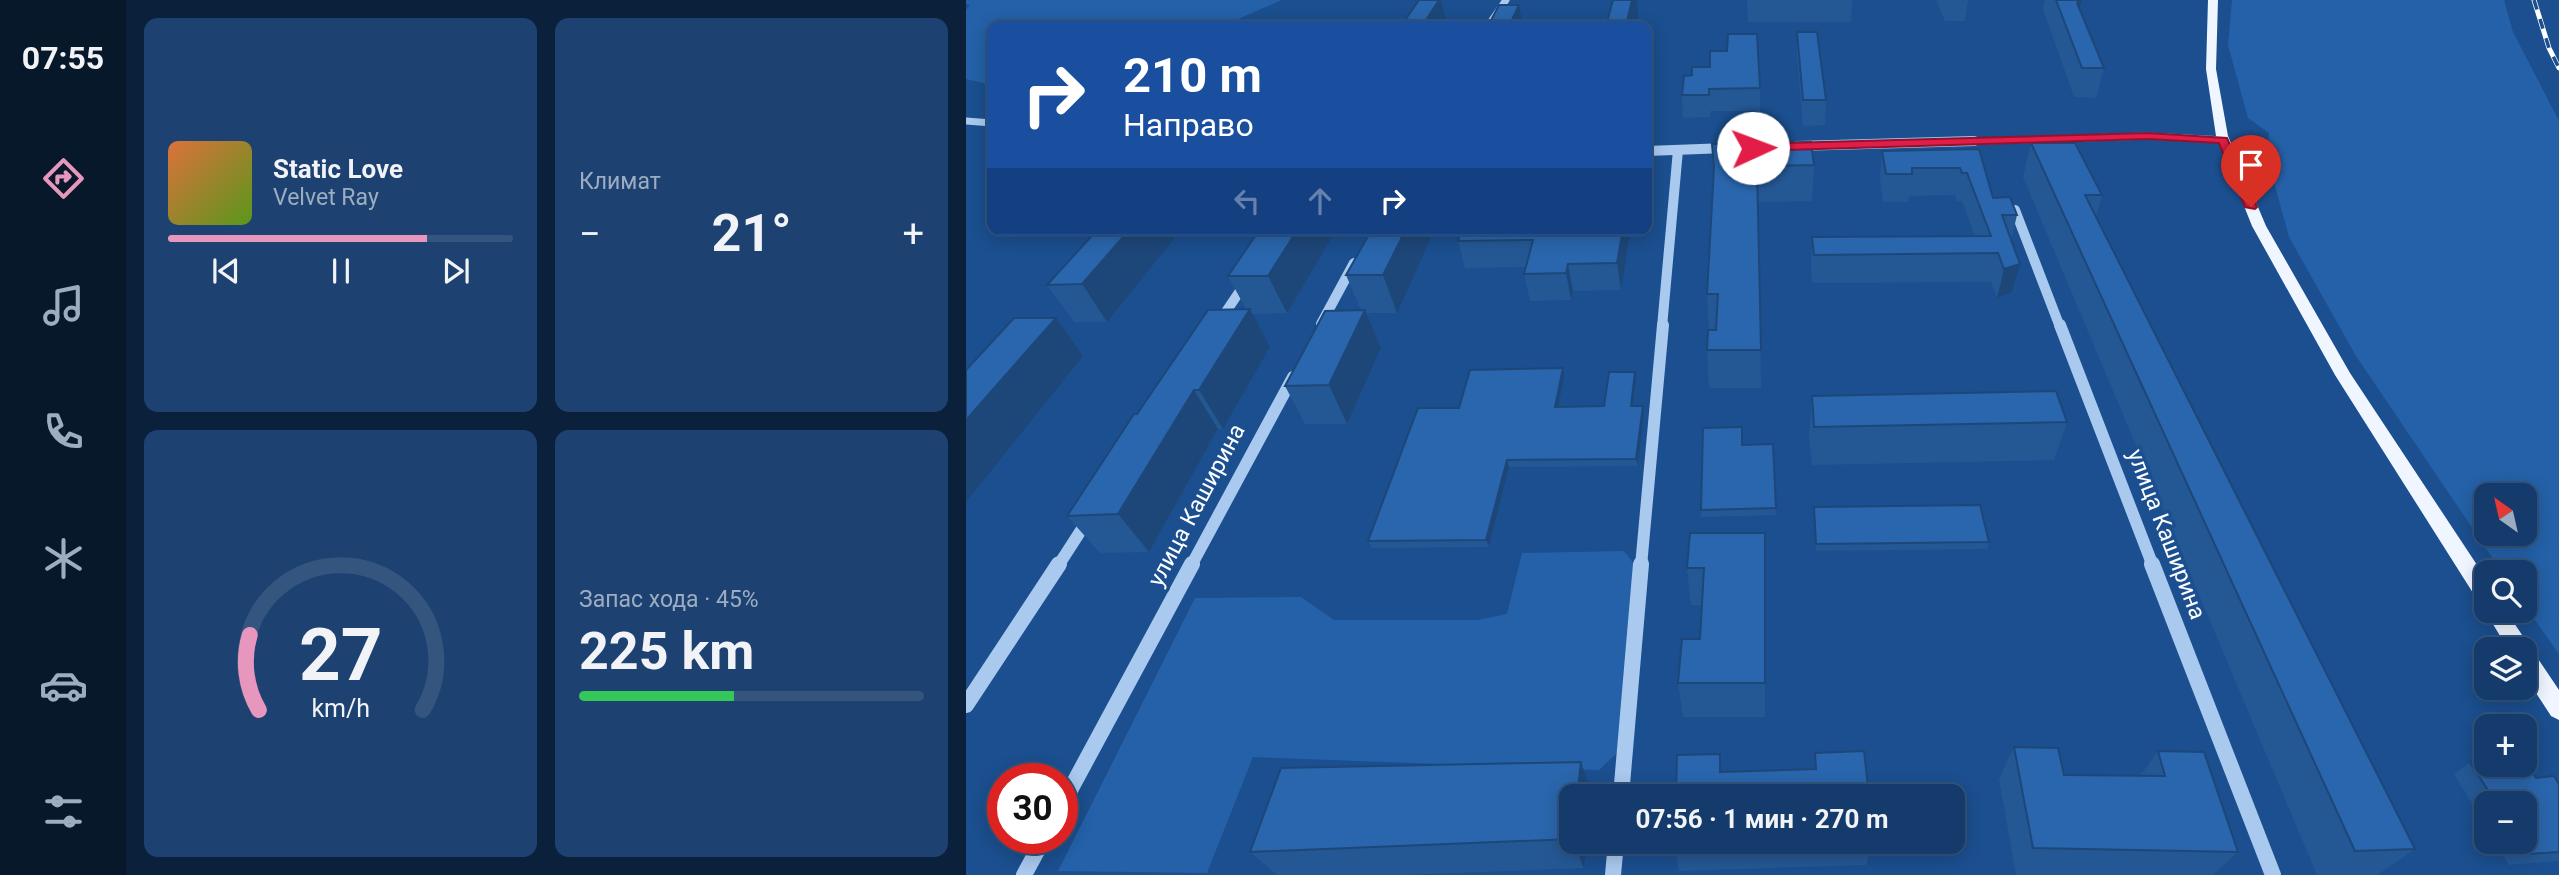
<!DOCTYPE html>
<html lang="ru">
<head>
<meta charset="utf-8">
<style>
	body { margin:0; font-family:Roboto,sans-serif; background:#1d4271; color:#f1f3f6; height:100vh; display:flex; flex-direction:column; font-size:26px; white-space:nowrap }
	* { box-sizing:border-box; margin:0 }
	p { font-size:23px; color:#9dadc1 }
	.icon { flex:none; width:38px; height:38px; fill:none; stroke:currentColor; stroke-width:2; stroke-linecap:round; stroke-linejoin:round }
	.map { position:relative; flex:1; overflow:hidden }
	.panel { display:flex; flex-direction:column; gap:18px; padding:18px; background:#0b203b; width:840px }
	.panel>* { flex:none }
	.top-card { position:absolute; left:21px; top:21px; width:665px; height:214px; border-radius:14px; box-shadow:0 4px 18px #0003,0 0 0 2px #33557e; background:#1a4fa0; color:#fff; overflow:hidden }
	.needle { width:46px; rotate:326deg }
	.tools { position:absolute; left:1508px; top:483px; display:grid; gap:14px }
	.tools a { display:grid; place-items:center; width:63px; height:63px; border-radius:14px; background:#143b6b; box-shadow:0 4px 18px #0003,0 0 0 2px #33557e; font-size:35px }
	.speed { position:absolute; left:21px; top:763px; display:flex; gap:14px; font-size:35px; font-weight:700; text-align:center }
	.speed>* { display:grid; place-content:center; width:91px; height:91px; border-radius:50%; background:#143b6b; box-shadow:0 4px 18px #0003,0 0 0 2px #33557e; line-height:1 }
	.speed .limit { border:10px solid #d22; background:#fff; color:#111 }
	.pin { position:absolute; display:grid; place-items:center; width:60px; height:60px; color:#fff; margin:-72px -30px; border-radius:50% 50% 50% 0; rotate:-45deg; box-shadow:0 0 7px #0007 }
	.pin .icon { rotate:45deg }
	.me { position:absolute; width:77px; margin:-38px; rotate:88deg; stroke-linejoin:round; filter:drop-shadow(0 0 5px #0008) }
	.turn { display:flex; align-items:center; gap:24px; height:147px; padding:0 21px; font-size:32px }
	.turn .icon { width:91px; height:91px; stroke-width:2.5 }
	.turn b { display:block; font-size:49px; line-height:60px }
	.lanes { display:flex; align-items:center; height:66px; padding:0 21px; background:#0003; justify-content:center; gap:35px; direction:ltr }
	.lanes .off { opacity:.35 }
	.big { font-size:52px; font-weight:700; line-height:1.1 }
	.panel .tile { flex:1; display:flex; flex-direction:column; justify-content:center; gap:10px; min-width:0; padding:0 24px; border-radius:14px; background:#1d4271 }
	.panel .dial { align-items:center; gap:0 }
	.dial svg { height:182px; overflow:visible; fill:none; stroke:#33557e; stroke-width:7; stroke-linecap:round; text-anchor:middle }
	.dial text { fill:#f1f3f6; stroke:none }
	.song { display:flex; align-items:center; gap:21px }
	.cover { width:84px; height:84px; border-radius:10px; background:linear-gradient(135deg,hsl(20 70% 55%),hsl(90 70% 35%)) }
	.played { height:7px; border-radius:4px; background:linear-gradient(90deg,#e797bd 75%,#33557e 75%) }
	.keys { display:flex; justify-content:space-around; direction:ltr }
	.heat { display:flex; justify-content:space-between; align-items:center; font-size:38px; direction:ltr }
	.charge { height:10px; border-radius:5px; background:linear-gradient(90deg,#34c759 45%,#33557e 0) }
	.panel .tiles { flex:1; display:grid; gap:18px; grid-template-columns:repeat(2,1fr) }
	.trip { position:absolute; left:593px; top:784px; width:406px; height:70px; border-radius:14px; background:#143b6b; box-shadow:0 4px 18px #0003,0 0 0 2px #33557e; font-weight:700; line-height:70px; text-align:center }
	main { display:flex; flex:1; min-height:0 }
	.dock { display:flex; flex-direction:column; width:126px; justify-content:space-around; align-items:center; background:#08182b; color:#9dadc1 }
	.dock .icon { width:49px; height:49px }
	.dock .selected { color:#e797bd }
	.dock b { font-size:32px; color:#f1f3f6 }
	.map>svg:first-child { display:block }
	.green { fill:#2461a8; fill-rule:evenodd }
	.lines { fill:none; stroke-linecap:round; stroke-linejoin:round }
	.minor-far3 { stroke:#a9c9ee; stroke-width:7 }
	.minor-far2 { stroke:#a9c9ee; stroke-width:10 }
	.minor-far1 { stroke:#a9c9ee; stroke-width:12 }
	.minor { stroke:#a9c9ee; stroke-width:16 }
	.major { fill:#f0f6ff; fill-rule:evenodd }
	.rail-casing { stroke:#fff; stroke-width:5 }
	.rail { stroke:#1b4f8f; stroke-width:3.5; stroke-dasharray:10; stroke-linecap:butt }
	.wall { fill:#245895 }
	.shaded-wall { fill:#1d4779 }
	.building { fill:#2a66ad; stroke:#1d4779; stroke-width:2 }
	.route { fill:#e11d48; stroke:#92132f; stroke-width:2 }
	.labels { text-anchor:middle; stroke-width:7; stroke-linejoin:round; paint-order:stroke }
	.street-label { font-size:23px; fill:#fff; stroke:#1b4f8f }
</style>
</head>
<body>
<main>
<nav class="dock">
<b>07:55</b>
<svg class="icon selected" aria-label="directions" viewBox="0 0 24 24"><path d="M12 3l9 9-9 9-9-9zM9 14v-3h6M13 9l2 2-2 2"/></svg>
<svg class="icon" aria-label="music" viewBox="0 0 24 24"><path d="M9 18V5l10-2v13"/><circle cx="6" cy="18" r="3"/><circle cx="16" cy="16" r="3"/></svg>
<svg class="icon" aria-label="phone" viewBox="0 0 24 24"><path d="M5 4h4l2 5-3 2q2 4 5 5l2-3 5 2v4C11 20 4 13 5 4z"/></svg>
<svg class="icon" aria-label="climate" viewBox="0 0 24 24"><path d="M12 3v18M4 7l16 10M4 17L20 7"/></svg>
<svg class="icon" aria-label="car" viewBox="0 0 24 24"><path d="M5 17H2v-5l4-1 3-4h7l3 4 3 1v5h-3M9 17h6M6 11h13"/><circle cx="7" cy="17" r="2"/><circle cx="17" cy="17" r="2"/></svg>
<svg class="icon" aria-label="filters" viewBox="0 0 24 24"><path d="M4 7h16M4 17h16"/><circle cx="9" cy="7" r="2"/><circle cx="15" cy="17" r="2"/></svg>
</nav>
<section class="panel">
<div class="tiles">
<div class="tile">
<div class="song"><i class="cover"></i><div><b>Static Love</b><p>Velvet Ray</p></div></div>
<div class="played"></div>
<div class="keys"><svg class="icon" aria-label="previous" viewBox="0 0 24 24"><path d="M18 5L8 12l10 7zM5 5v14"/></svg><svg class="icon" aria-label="pause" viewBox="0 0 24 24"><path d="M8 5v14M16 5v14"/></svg><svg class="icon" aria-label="next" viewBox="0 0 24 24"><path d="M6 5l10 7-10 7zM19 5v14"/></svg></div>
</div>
<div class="tile"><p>Климат</p>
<div class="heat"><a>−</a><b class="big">21°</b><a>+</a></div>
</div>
<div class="tile dial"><svg viewBox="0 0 100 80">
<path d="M14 69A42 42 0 1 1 86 69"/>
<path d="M14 69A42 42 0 0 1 10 36" stroke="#e797bd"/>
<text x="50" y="56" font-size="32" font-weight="700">27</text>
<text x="50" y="72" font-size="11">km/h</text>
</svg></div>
<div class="tile"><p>Запас хода · 45%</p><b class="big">225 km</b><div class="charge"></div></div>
</div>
</section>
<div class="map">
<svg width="1593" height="875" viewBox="0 0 1593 875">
	<rect width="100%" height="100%" fill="#1b4f8f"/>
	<g class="green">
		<path d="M0 0H316L256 26H26V85L0 79V10L4 5 0 4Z"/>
		<path d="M1266 0H1538L1547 32 1593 121V654L1559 606V572H1536L1390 356 1323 237 1301 157 1303 133 1282 118 1262 45ZM1521 495H1559V534H1521Z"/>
		<path d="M658 551 668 564 651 753 633 770 287 757 241 873 92 871 229 598 335 597 368 620H511L541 614 556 553Z"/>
	</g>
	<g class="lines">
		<g class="minor-far3">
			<path d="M522 26 540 0"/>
			<path d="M0 121 26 123"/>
			<path d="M947 143 1182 136 1258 140"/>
		</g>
		<g class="minor-far2">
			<path d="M831 146 1008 141"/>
			<path d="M681 151 761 148"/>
			<path d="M1049 210 1094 327"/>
			<path d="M253 322 280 282"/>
			<path d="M355 324 388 263"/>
			<path d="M696 327 712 150"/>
		</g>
		<g class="minor-far1">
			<path d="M1094 325 1187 566"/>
			<path d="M92 566 123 518"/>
			<path d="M225 566 327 377"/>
			<path d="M675 566 697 325"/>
		</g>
		<g class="minor">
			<path d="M1186 564 1307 875"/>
			<path d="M0 705 93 564"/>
			<path d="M655 796 675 564"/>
			<path d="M96 805 226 564"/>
			<path d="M58 875 78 838"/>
			<path d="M647 875 650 842"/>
		</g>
		<path class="major" d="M1242 0H1252L1250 69 1262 136 1300 226 1384 373 1521 580V611H1540L1593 690V720L1585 716 1559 676V649H1542L1519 611 1521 607 1514 604 1369 375 1286 226 1250 136 1240 69Z"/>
		<defs>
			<path id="rail" d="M1568 0 1583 48 1593 68"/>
		</defs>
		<use href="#rail" class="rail-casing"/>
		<use href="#rail" class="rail"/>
	</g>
	<g class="wall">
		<path d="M781 0H886L885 22H782Z"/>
		<path d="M970 0H1002L999 21H979Z"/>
		<path d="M1079 0H1116L1114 9 1138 68 1130 98 1108 97 1077 9Z"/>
		<path d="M831 32 860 100 859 125 837 126 831 55Z"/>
		<path d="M718 76 794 88V111H744V117L717 118 716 95Z"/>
		<path d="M1065 143 1136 195 1130 217 1449 849 1411 875H1351L1057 177Z"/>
		<path d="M746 144 848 165 846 201 792 202 795 388H743L741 350 743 330 741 294 747 173Z"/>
		<path d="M1013 149 1027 198 1051 215 1045 241 1054 264 1046 292 1031 298 1025 282 846 283 845 266 846 237 1009 236 996 201H991L989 195 943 196 942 202H917L914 178 916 151Z"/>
		<path d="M132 229 141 322H108L81 285Z"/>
		<path d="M294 229H371L321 313 286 314 304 347 257 429H252L183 552 134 553 101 516 171 414 280 309 262 276Z"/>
		<path d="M406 229 431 313H400L415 348 381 424H339L319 386 395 310 380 275Z"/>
		<path d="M496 229H663L655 290 607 291 605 300 564 301 558 274 560 267 499 268 492 241Z"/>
		<path d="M669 372 670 379 667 406 678 413 672 466 543 467 523 547 406 548 402 541 598 376 592 407 638 406Z"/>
		<path d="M846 396 1101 422 1088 460 846 465 843 435Z"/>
		<path d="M777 445 810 508V515L735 517V510Z"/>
		<path d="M848 507 1023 542 1021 549 850 551Z"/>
		<path d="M799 533V717H717L712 683 734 639 736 605H725L721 568Z"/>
		<path d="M1048 747 1098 775 1174 776 1192 751 1272 852 1247 875H1050L1033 779Z"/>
		<path d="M615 762 626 794 625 796H606V842H621L618 868 436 875H311L284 852Z"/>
		<path d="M1504 762 1570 778 1593 784V861L1543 865 1529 842H1559V803H1521V828L1488 774Z"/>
		<path d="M708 842H906L900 865 713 871Z"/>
	</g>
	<g class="shaded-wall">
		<path d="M473 0H475L481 26H456Z"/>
		<path d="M666 0H671L672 16 670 26H660Z"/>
		<path d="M1113 0H1116L1112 14 1111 3Z"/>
		<path d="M553 5 557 26H543Z"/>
		<path d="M164 229H216L141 322 116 284Z"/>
		<path d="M332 229H371L321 313 302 276Z"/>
		<path d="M440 229H469L431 313 417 275Z"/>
		<path d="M657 229H663L664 232 655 290 651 263Z"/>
		<path d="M602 264 607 291 605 300 600 273Z"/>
		<path d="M1054 264 1046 292 1031 298 1038 269Z"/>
		<path d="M284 309 304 347 257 429 233 390Z"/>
		<path d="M399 310 415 348 381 424 363 385Z"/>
		<path d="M90 318 117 356 0 502V420Z"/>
		<path d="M597 368 598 376 591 414 589 407Z"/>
		<path d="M669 372 670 379 666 413 665 406Z"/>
		<path d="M228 390 252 429 183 552 152 514Z"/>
		<path d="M677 406 678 413 672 466 670 459Z"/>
		<path d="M541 460 543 467 523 547 520 540Z"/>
		<path d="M615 762 626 794 625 796H611Z"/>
		<path d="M607 842H621L618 868Z"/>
	</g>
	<g class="building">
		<path d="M453 0H473L456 26H435Z"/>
		<path d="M647 0H666L660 26H640Z"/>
		<path d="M1090 0H1113L1111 3 1138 68H1116Z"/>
		<path d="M533 5H553L543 26H522Z"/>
		<path d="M831 32H851L860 100H837Z"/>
		<path d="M762 34H791L794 88 743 89V95H716L718 76 726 75V67H744V51H761Z"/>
		<path d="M845 142 848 165 791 166 795 350H741L742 330H750L752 294H741L748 167 746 144Z"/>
		<path d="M1065 143H1109L1136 195H1119L1449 849 1389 851Z"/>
		<path d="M1013 149 1027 198 1044 197 1051 215H1036L1054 264 1038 269 1032 253 848 255 846 237 1025 236 1001 173H996L994 168H946V174H920L916 151Z"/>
		<path d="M132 229H164L116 284 81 285Z"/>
		<path d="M294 229H332L302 276H262Z"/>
		<path d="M406 229H440L417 275H380Z"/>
		<path d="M496 229H657L651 263 602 264 600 273 558 274 567 240 492 241Z"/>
		<path d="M284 309 233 390H228L152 514 101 516 168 414H171L242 310Z"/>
		<path d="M399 310 363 385 319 386 359 311Z"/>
		<path d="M48 318H90L0 420V370Z"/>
		<path d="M597 368 589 407 638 406 643 372H669L665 406H677L670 459 541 460 520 540 402 541 452 408H493L504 370Z"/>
		<path d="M1090 391 1101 422 848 427 846 396Z"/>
		<path d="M776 427V445L807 444 810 508 735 510 737 428Z"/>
		<path d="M1014 505 1023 542 850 544 848 507Z"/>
		<path d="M724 533H799V683H712L716 639H734L738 568H721Z"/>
		<path d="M1048 747 1092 748 1098 775 1199 776 1192 751 1238 752 1272 852 1067 848Z"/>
		<path d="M898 751 903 796H710L711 755 754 754V772L850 769 849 753Z"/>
		<path d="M1521 761V765H1559V761L1570 778 1588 776 1593 784V852L1562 854 1554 842H1559V803H1530L1504 762Z"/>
		<path d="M615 762 611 796H606V839L284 852 315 768Z"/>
	</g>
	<path class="route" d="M1182 133 1261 138 1291 207 1289 209 1279 207 1253 143 1182 139 787 151 782 148 787 144Z"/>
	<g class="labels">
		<g class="street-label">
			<text transform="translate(230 505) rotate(-62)" y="8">улица Каширина</text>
			<text transform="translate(1201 534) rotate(69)" y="8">улица Каширина</text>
		</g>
	</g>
</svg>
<div class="tools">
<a><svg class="needle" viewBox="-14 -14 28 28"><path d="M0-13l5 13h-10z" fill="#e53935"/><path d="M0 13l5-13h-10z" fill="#9dadc1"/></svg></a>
<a><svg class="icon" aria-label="search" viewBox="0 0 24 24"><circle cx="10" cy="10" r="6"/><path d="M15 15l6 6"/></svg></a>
<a><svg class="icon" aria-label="layers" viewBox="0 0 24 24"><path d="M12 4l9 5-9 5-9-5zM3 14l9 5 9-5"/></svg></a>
<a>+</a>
<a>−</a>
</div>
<div class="speed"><div class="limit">30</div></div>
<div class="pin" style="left:1285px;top:207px;background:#d93025"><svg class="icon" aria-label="arrive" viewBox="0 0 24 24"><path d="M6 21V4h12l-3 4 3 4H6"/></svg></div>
<svg class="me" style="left:787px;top:148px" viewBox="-20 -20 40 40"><circle r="19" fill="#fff"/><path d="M0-13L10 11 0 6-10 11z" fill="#e11d48"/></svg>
<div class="trip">07:56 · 1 мин · 270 m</div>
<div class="top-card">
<div class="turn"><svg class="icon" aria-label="right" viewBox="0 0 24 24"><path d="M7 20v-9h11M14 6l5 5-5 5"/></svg><div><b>210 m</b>Направо</div></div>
<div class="lanes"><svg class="icon off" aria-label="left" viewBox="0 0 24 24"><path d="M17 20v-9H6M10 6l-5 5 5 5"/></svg><svg class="icon off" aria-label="ahead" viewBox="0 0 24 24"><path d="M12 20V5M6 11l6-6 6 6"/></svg><svg class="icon" aria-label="right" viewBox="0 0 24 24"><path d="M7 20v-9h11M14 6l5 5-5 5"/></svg></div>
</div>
</div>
</main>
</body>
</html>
